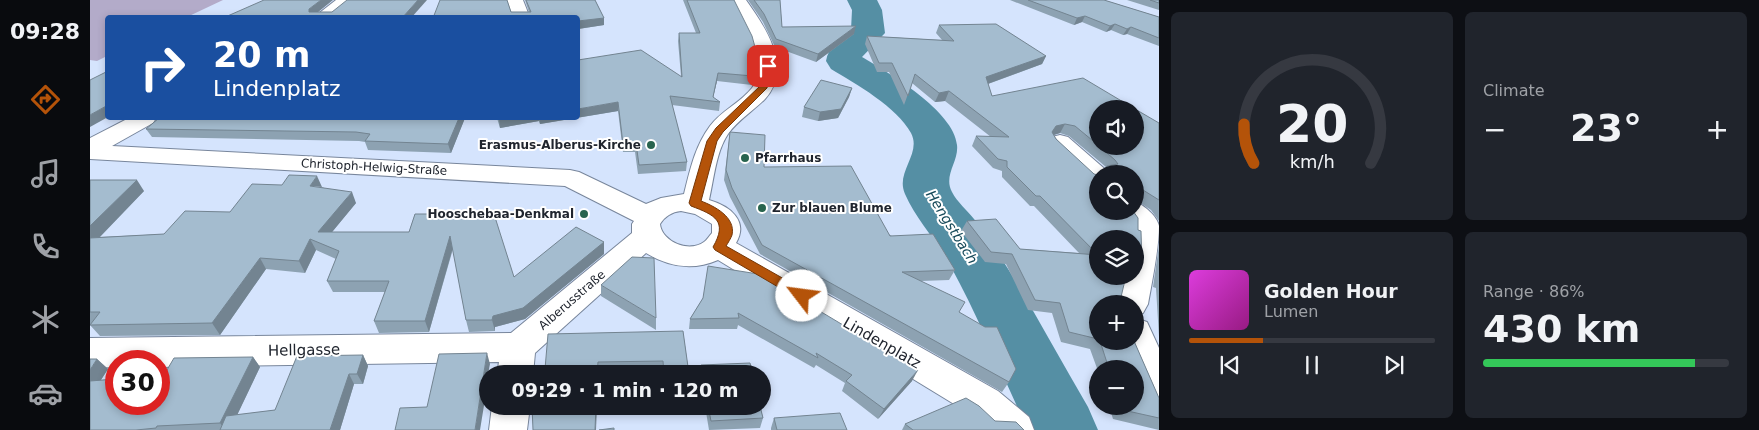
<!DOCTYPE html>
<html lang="en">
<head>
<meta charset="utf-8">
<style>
	body { margin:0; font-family:"DejaVu Sans",sans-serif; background:#20242c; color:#f1f3f6; height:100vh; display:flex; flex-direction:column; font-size:19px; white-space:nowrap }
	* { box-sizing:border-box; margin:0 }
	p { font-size:16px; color:#9ea1a6 }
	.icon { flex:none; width:28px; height:28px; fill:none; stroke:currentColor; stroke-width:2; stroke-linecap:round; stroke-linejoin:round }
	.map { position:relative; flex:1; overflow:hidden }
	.side { display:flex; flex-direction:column; gap:12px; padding:12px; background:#0d0f14; width:600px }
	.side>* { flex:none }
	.top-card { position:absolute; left:15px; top:15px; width:475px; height:105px; border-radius:5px; box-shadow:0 2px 8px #0003; background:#1a4fa0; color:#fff; overflow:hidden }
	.fabs { position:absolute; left:999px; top:100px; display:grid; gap:10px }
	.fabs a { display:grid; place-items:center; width:55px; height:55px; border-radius:50%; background:#171b24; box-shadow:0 2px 8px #0003; font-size:25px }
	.speed { position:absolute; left:15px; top:350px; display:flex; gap:10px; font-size:25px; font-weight:700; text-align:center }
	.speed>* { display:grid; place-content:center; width:65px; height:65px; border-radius:50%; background:#171b24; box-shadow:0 2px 8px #0003; line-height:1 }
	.speed .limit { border:8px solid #d22; background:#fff; color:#111 }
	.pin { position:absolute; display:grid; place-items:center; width:42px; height:42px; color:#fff; margin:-21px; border-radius:10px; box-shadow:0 2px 8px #0006 }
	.me { position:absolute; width:55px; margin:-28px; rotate:300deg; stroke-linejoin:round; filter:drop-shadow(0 0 4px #0008) }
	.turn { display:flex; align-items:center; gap:18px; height:105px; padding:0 25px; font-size:22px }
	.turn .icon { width:65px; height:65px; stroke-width:2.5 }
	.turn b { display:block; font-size:35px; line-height:42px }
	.big { font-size:38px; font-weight:700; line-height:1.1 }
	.side .tile { flex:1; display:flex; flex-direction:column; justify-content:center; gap:8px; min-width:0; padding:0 18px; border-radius:8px; background:#20242c }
	.side .dial { align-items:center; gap:0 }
	.dial svg { height:130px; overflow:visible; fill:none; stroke:#363941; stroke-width:7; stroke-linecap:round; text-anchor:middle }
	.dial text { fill:#f1f3f6; stroke:none }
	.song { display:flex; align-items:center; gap:15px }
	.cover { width:60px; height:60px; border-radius:8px; background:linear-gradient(135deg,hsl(300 70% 55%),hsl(310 70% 35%)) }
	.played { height:5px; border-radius:2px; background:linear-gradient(90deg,#b45309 30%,#363941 30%) }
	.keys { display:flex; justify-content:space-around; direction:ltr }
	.heat { display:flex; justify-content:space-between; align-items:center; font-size:28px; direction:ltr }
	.charge { height:8px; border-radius:4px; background:linear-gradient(90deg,#34c759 86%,#363941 0) }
	.side .tiles { flex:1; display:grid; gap:12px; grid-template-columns:repeat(2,1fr) }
	.trip { position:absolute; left:389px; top:365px; width:292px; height:50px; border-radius:25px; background:#171b24; box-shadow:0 2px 8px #0003; font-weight:700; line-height:50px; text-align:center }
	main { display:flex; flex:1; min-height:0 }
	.tab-bar { display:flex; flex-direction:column; width:90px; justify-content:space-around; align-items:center; background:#090b0e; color:#9ea1a6 }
	.tab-bar .icon { width:35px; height:35px }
	.tab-bar .on { color:#b45309 }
	.tab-bar b { font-size:22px; color:#f1f3f6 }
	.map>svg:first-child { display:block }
	.green { fill:#b3abc9 }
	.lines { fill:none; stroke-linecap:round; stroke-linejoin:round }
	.river { fill:#558fa4; fill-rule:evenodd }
	.minor-casing { stroke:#78869c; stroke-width:2 }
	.minor { fill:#fff; fill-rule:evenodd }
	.wall { fill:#8da2b2 }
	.shaded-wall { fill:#738491 }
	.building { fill:#a4bccf; stroke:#738491 }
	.route { fill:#b45309; stroke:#753606 }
	.poi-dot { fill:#28644e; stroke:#fff; stroke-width:2 }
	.labels { text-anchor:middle; stroke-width:4; stroke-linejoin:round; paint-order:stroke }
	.poi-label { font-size:12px; font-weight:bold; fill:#20252e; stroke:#fff; text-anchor:end }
	.street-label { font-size:12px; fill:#20252e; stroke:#fff }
	.water-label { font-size:14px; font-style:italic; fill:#164959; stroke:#fff }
	.near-street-label { font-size:15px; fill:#20252e; stroke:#fff }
</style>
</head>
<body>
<main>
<nav class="tab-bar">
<b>09:28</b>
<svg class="icon on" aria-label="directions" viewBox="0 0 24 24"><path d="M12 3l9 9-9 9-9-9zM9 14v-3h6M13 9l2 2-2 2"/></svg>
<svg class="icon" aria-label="music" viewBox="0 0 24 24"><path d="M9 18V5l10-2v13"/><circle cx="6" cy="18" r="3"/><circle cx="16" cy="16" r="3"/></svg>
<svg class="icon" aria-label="phone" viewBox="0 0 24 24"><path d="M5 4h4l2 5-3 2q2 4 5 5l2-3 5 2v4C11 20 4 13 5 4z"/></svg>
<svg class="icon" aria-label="climate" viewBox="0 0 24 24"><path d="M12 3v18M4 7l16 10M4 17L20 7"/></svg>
<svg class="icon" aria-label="car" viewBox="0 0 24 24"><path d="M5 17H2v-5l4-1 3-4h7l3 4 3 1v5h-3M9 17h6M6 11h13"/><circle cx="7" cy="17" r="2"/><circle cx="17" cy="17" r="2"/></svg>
</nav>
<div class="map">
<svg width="1069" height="430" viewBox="0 0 1069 430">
	<rect width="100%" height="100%" fill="#d5e4fd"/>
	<path class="green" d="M0 0H133L97 17 18 18 17 56 7 61 0 60Z"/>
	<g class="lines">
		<path class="river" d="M757 0H787L792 10 795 33 772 57C799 73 864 111 867 145 869 162 853 175 862 192 867 202 877 210 884 219 893 229 900 241 908 253 940 303 968 356 998 407L1008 430H938C912 375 889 318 860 265 847 240 826 220 815 194 805 172 832 154 821 133 807 107 766 84 741 69L736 61C738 47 751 37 761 30L762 10Z"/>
		<defs>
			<g id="minor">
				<path d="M246 0H265L243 18H223Z"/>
				<path d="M417 0H433L440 18H423Z"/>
				<path d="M640 0H656C676 28 703 68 675 99 663 111 648 120 638 134 626 152 624 178 619 200 640 206 659 221 646 243L908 391 939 417 944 430H898L882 415 628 260C603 271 579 267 556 253L445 353 443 374H407L409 362 69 367V361H26V367L0 368V338L421 333 542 233V224L544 221 475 186 0 159V138L39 118H66L63 123 22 146 480 170 489 172 556 204 571 198 594 194C600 170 605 146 620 126 631 111 650 103 662 88 681 65 653 20 640 0ZM591 211 605 214 622 224V233C619 236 617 240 614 242 599 253 572 242 570 224 575 216 582 212 591 211Z"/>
				<path d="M970 135 978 137 1017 171 1019 174H1008V185L999 183 962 147 958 142 962 137Z"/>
				<path d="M1045 202C1054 205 1067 216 1069 226 1069 248 1062 282 1058 304L1053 313 1045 316V304H1026L1032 276H1045V239H1041L1042 228 1030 211H1045Z"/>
				<path d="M1045 318 1057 322 1069 348V405L1056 400 1045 374V369H1043L1032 341H1045Z"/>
				<path d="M402 406H440L437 430H399Z"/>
			</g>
		</defs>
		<use href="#minor" class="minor-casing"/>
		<use href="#minor" class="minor"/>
	</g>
	<g class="wall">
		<path d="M435 0H505L514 18V25L488 29V18L421 12H439Z"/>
		<path d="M593 0H644L667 70 665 78 662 85 627 81 623 98 630 102 629 111 582 105 597 162 596 171 548 174 545 152H533L528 111 450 124 449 121 410 128 407 118H488L591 76 588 41 589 33H606Z"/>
		<path d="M658 0H690L692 27 764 34 726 62 685 47 673 22Z"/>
		<path d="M920 0H1014L1069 17V46L1037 34 1033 35 1021 30 1016 32 992 22 984 25Z"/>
		<path d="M1037 0H1069V10Z"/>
		<path d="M849 25 956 56 952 64 898 84 902 96 1008 109V146H1045L1069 123V221L1061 210 1049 202 1045 207V174H1011L1016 167 979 136 970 133 963 135 1048 230 1052 264 1045 272V239L1008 304V341H1044L1069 398V430L1023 419 1019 406H1045V369H1008V371L1000 349 971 342 962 313 938 310 916 264 895 262 871 231 877 221 930 249 989 253 944 206H940L912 177V171L903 168 882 146 886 136 901 137 855 101 845 102 822 83 814 105 799 72H787L775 44 777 36 852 40 846 33Z"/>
		<path d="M762 88 759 97 748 118 728 121 712 117 714 107Z"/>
		<path d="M69 118H375L361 153 278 150 275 142 269 141 62 137 56 129Z"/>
		<path d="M640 132 674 167 865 270 859 280 831 281 869 312 919 382 912 392 670 254 640 197 634 180Z"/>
		<path d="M0 180 54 191 10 237 74 234 140 212 232 187 266 203 242 232H319L325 214 424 277 514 254 435 319 405 327V331L379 332 376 320 363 249 339 332 289 333 284 321 295 292H243L237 281 246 259 226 250 215 273 176 269 130 335 10 336 0 325Z"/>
		<path d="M1069 246V337L1066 288 1063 287Z"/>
		<path d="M511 285 566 318V330L511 296Z"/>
		<path d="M613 298 822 381 788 419 752 391 755 383 726 365 724 368 648 325 647 329H599L600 319Z"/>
		<path d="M593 331 599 374H572V372L508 373 455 369Z"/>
		<path d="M273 355 278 366 273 384H264L250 430H0L7 359 18 369 11 380 74 375 163 357 170 367 147 415 185 410Z"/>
		<path d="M611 365 663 374H610Z"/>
		<path d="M615 406H670L673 418 670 428 619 430Z"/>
		<path d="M684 418 757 430H681V428Z"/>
		<path d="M905 421 934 430H812L815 424Z"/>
	</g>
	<g class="shaded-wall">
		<path d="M231 0H243L222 17 219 12V9Z"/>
		<path d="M328 0H337L321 18H312Z"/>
		<path d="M995 16 992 22 984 25 987 18Z"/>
		<path d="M514 18V25L488 29V21Z"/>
		<path d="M1025 24 1021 30 1016 32 1020 26Z"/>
		<path d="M766 26 764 34 726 62 728 54Z"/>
		<path d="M1041 27 1037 34 1033 35 1037 29Z"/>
		<path d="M956 56 952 64 892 86 896 77Z"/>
		<path d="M667 70 665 78 662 85 663 76Z"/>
		<path d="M628 73 627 81 622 101Z"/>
		<path d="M762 88 759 97 748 118 728 121 730 112Z"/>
		<path d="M859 91 855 101 845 102 849 93Z"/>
		<path d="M528 102V111L450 124 449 118H488V109Z"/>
		<path d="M18 105V117L0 127V115Z"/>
		<path d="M369 118H375L361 153 358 144Z"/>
		<path d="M417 118H448L449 121 410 128 409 119Z"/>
		<path d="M975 124 970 133 961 136 962 132 966 126Z"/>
		<path d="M227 176 232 187 220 186Z"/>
		<path d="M47 180 54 191 0 247V226Z"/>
		<path d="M262 192 266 203 233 243 228 232Z"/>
		<path d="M360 236 363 247 339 332 335 321Z"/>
		<path d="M220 239 226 250 215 273 209 261Z"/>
		<path d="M514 242V254L435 319 405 327V331L402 320 403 316Z"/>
		<path d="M170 258 176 269 130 335 122 323Z"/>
		<path d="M397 353 400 364 398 374V381L390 430H385Z"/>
		<path d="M273 355 278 366 273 384 267 374Z"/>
		<path d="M163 357 170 367 140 430H135L130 423Z"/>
		<path d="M7 359 18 369 3 392 0 389V370Z"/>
		<path d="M828 370 822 381 788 419 794 409Z"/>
		<path d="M259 374 264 384 250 430H240Z"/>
		<path d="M506 406H507L506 430H505Z"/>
	</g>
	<g class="building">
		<path d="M174 0H231L219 9V12H242L257 0H328L312 18H133Z"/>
		<path d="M350 0H417L421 12H441L436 0H505L514 18 488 21V18H343Z"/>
		<path d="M597 0H644L662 36 668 58 667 70 663 76 628 73 623 97 630 102 580 96 597 162 549 165 546 143 533 144 528 102 488 109V60L551 50 592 77 589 33H610Z"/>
		<path d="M664 0H690L692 27 766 26 728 54 686 39 674 14Z"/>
		<path d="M938 0H1014L1069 17V38L1041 27 1037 29 1025 24 1020 26 995 16 987 18Z"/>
		<path d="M1060 0H1069V3Z"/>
		<path d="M906 24 956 56 896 77 902 96 993 78 1045 109H1008V145L985 126 975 124 966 126 962 132 966 139 1004 174 1008 175V211H1043L1048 218V230L1051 231 1052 264 1045 263V239H1008V255L950 196H946L917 167V161L908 159 886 136 919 137 859 91 849 93 825 74 818 96 802 63H789L777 36 864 41 849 25Z"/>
		<path d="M18 71V105L0 115V80Z"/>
		<path d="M731 80 762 88 751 109 730 112 714 107Z"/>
		<path d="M1045 109 1069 123V200L1053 190 1051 192V199L1045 200V174H1016L1017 166 1028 164 1025 160 1009 146H1045Z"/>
		<path d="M69 118H369L358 144 275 141 280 134 266 132 56 129Z"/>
		<path d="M640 132 675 135 674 167 761 166 800 236 843 234 865 270 812 272 875 302 869 312 895 327H907L926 369 919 382 672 245 642 188 636 170Z"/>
		<path d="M199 175 227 176 220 186 262 192 228 232H319L325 214H404L424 277 486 227 514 242 433 308 403 316 402 320H376L360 236 335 321H284L299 281H237L249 251 220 239 209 261 170 258 122 323 0 325 10 312H0V238L74 234 95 211 140 212 162 184 192 185Z"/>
		<path d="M0 180H47L0 226Z"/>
		<path d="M906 219 930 249 1008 255V276H1036L1031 297 1034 304H1008V339L979 332 970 303 945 300 922 254 901 252 877 221Z"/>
		<path d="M542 257 564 258 566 318 511 285Z"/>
		<path d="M618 266 668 274 828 370 794 409 756 381 762 375 726 353 728 358 648 313 649 318 600 319 613 298Z"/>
		<path d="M593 331 599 374H574L573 361 508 362 507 374H447V369H455L458 334Z"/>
		<path d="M1010 341H1044L1069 398V418L1033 410 1032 406H1045V369H1019Z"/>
		<path d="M397 353 385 430H305L310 408 337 407 349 354Z"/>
		<path d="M273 355 267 374H259L240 430H130L136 416 185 410 207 356Z"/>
		<path d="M163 357 130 423 67 426 66 428 46 430H0V381L26 379V404H69V375H74L84 358Z"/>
		<path d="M0 359H7L0 370Z"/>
		<path d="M660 363 663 374H612L611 365Z"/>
		<path d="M876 398 889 406 905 421 926 422 934 430H823L815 424Z"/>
		<path d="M442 406H506L505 430H443Z"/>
		<path d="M618 406H670L673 418 621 421Z"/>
		<path d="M750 413 757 430H687L684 418Z"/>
		<path d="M524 428V430H509Z"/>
	</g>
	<path class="route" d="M675 65 682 66 677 88 633 132 627 141 611 201C624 206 646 217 642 235 641 238 638 243 636 246L717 292 719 296 717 300 712 301 625 250 623 247C638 221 625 215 601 206L599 203 617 141 626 128 670 86Z"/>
	<g class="poi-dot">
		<circle cx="561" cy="145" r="5"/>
		<circle cx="655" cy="158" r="5"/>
		<circle cx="672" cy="208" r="5"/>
		<circle cx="494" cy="214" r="5"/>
	</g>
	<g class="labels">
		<g class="poi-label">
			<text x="551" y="149">Erasmus-Alberus-Kirche</text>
			<text x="665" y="162" text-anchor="start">Pfarrhaus</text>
			<text x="682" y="212" text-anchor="start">Zur blauen Blume</text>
			<text x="484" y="218">Hooschebaa-Denkmal</text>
		</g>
		<g class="street-label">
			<text transform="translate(284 167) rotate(3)" y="4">Christoph-Helwig-Straße</text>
			<text transform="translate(482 300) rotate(-41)" y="4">Alberusstraße</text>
		</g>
		<g class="water-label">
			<text transform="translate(862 227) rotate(58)" y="5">Hengstbach</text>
		</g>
		<g class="near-street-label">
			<text transform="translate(792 343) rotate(30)" y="5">Lindenplatz</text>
			<text transform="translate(214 350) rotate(-1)" y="5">Hellgasse</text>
		</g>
	</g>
</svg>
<div class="fabs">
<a><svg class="icon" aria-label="sound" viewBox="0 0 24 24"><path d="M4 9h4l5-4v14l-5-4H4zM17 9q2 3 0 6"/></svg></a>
<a><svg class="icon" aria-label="search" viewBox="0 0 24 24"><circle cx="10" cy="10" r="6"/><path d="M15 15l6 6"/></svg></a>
<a><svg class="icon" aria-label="layers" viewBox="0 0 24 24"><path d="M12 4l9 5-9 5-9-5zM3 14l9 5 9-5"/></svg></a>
<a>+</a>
<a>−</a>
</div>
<div class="speed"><div class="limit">30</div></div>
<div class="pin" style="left:678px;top:66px;background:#d93025"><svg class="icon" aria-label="arrive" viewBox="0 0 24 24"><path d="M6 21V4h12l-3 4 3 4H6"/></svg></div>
<svg class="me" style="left:712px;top:296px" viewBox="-20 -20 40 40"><circle r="19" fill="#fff"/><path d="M0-13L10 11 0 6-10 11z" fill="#b45309"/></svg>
<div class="trip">09:29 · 1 min · 120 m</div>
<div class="top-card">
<div class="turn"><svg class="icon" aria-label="right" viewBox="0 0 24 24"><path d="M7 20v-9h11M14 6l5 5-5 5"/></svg><div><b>20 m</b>Lindenplatz</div></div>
</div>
</div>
<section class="side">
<div class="tiles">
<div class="tile dial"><svg viewBox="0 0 100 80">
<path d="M14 69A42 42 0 1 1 86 69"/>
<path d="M14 69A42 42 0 0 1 8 45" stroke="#b45309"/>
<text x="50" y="56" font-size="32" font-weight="700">20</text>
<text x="50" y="72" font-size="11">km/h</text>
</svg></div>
<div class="tile"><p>Climate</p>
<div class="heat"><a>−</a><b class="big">23°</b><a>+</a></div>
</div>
<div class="tile">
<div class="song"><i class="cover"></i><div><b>Golden Hour</b><p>Lumen</p></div></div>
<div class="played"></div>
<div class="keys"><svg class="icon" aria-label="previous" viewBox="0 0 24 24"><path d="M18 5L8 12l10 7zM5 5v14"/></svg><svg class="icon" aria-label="pause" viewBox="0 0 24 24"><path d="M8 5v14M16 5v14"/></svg><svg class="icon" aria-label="next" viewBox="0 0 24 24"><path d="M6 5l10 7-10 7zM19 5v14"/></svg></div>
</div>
<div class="tile"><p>Range · 86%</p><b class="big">430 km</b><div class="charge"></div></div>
</div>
</section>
</main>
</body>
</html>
